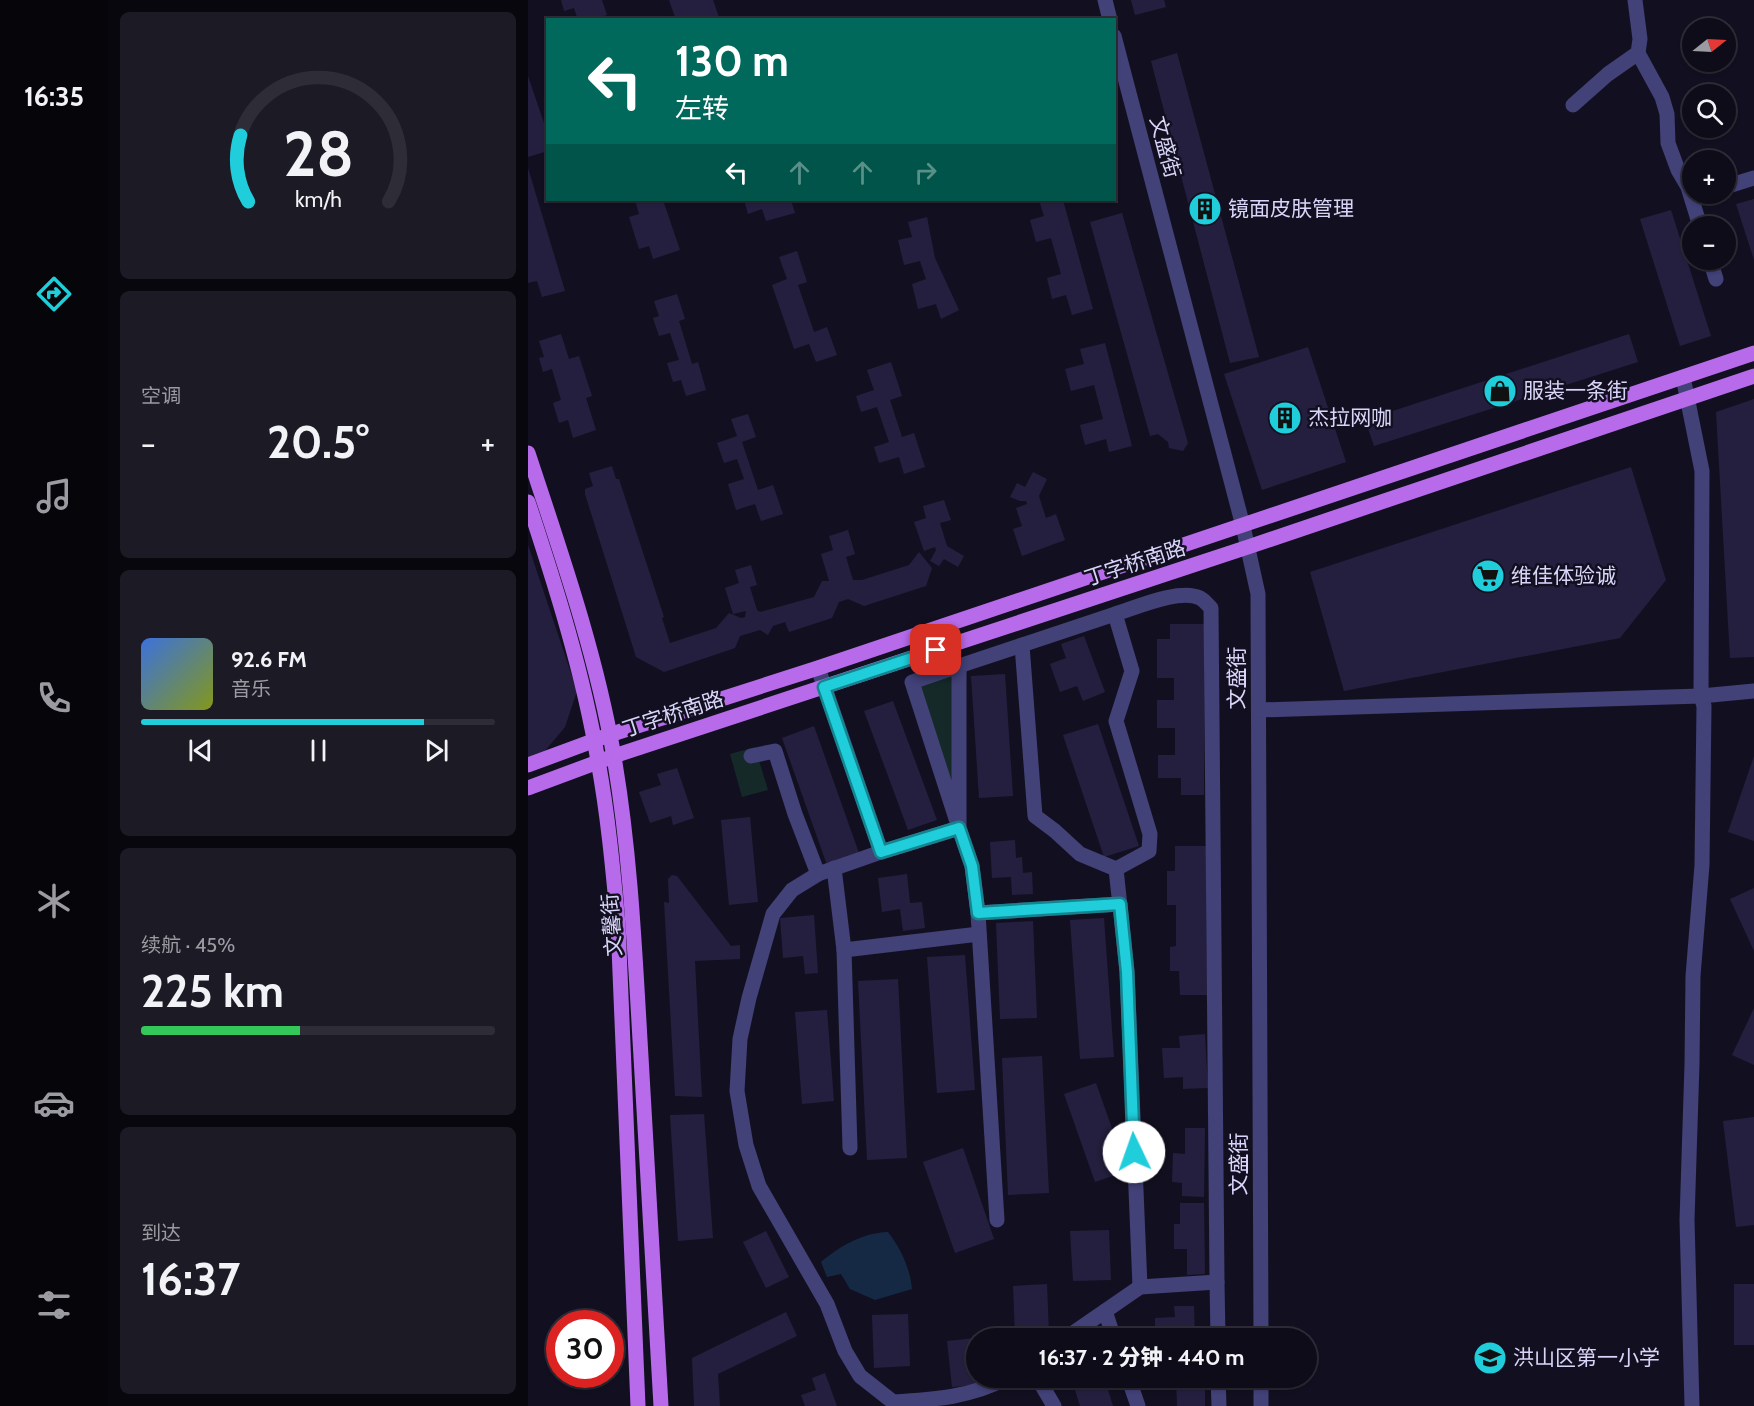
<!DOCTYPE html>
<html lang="zh">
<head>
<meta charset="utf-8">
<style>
	body { margin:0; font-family:Cabin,"Noto Sans SC",sans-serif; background:#1c1a25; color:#f1f3f6; height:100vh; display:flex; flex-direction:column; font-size:22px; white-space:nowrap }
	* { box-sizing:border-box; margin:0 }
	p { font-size:20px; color:#9b9ba2 }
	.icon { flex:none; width:33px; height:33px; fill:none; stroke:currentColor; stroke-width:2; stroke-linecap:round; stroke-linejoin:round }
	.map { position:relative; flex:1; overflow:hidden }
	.details { display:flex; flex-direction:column; gap:12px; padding:12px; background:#08070d; width:420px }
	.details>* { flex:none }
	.banner { position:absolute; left:18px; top:18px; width:570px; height:183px; border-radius:0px; box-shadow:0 2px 4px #0004,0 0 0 2px #2e2c37; background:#00695c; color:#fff; overflow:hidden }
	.needle { width:39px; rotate:72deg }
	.buttons { position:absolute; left:1154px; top:18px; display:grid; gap:12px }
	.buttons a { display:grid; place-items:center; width:54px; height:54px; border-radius:50%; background:#0e0c18; box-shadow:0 2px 4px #0004,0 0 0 2px #2e2c37; font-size:30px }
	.speed { position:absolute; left:18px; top:1310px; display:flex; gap:12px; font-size:30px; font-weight:700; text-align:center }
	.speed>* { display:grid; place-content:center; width:78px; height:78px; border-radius:50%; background:#0e0c18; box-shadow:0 2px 4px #0004,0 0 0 2px #2e2c37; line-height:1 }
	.speed .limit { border:9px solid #d22; background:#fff; color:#111 }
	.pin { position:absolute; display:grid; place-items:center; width:51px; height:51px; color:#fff; margin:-26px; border-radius:12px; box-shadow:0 3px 9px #0006 }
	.me { position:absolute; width:66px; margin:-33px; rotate:357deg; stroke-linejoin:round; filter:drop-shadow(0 0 4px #0008) }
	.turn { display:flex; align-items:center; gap:21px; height:126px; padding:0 30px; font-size:27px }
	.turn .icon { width:78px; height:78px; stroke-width:2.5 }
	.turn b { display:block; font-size:42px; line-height:51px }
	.lanes { display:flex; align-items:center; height:57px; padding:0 30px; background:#0003; justify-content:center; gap:30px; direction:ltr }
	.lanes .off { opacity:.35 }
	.big { font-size:45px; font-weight:800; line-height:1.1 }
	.details .widget { flex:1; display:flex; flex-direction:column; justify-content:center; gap:9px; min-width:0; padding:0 21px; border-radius:9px; background:#1c1a25 }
	.details .dial { align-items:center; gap:0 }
	.dial svg { height:156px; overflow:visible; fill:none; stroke:#2e2c37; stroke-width:7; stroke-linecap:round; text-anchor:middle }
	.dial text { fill:#f1f3f6; stroke:none }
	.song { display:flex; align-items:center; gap:18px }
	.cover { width:72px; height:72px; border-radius:9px; background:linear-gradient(135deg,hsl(220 70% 55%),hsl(70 70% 35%)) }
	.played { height:6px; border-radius:3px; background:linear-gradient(90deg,#1fcddb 80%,#2e2c37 80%) }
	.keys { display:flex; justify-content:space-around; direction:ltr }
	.heat { display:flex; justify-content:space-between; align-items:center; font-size:33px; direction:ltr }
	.charge { height:9px; border-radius:4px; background:linear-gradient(90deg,#34c759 45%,#2e2c37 0) }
	.trip { position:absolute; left:438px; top:1328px; width:351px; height:60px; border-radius:30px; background:#0e0c18; box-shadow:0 2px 4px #0004,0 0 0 2px #2e2c37; font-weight:800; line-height:60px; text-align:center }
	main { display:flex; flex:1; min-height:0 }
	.dock { display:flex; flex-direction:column; width:108px; justify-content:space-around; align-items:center; background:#06050a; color:#9b9ba2 }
	.dock .icon { width:42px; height:42px }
	.dock .on { color:#1fcddb }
	.dock b { font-size:27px; color:#f1f3f6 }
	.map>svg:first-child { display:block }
	.green { fill:#142928 }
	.water { fill:#162944 }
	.building { fill:#241f3e }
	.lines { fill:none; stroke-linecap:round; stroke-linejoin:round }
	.minor { stroke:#424178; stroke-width:15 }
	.major { stroke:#b76bea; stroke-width:15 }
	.route-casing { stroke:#14858e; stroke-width:15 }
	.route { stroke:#1fcddb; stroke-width:10 }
	.labels { text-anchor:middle; stroke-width:5; stroke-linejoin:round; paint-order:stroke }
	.street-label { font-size:21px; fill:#d8d5f9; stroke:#121020 }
	.poi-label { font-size:21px; fill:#d8d5f9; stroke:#121020; text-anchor:start }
</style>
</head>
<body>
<main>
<nav class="dock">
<b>16:35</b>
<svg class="icon on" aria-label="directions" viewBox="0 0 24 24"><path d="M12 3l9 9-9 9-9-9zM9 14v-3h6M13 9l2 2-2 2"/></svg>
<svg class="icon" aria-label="music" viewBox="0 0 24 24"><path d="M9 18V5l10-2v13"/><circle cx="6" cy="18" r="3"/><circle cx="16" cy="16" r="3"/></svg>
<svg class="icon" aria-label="phone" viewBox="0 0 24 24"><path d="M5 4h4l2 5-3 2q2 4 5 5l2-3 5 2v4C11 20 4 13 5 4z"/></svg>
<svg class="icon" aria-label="climate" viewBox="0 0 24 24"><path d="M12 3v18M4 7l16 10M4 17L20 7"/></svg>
<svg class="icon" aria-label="car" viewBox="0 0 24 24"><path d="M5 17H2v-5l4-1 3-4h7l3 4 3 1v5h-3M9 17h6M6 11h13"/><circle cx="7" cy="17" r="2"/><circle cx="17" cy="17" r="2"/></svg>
<svg class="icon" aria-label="filters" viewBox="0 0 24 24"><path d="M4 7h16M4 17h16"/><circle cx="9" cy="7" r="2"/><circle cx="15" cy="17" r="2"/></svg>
</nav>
<section class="details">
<div class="widget dial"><svg viewBox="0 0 100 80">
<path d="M14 69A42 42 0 1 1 86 69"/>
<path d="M14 69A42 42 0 0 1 10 35" stroke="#1fcddb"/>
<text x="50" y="56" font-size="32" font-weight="700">28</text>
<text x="50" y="72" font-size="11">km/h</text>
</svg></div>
<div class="widget"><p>空调</p>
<div class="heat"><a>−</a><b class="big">20.5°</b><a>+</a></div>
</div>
<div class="widget">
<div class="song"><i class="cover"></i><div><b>92.6 FM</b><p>音乐</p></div></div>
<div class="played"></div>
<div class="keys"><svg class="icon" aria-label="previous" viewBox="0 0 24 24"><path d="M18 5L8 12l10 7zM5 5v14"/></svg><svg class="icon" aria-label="pause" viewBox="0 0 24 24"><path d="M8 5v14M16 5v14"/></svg><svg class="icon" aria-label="next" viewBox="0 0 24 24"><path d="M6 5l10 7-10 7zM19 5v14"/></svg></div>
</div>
<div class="widget"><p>续航 · 45%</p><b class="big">225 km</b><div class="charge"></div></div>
<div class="widget"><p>到达</p><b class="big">16:37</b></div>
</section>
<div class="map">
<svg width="1226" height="1406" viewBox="0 0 1226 1406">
	<rect width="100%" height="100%" fill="#121020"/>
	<g class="green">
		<path d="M425 675 427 795 392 685Z"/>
		<path d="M227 747 240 790 214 797 202 754Z"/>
	</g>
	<path class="water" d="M360 1232C373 1249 382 1268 384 1289L347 1300 322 1289 313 1274 299 1277 293 1262C312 1246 334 1233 360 1232Z"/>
	<g class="building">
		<path d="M33 0H74L79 15 66 20H50L46 8 36 11Z"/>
		<path d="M141 0H185L192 20H148Z"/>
		<path d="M603 0H636L638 7 607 15Z"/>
		<path d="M649 53 731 357 702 363 623 61Z"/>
		<path d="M0 76 20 135V151L0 157Z"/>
		<path d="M0 168 37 291 14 297 9 281 0 283Z"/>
		<path d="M1226 199V260L1208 204Z"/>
		<path d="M107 200H135L152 250 125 259 121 246 111 249 101 217 111 214Z"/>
		<path d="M216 200H263L267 213 238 221 234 209 220 214Z"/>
		<path d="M511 200H535L565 309 544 315 538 295 524 299 519 278 533 274 523 238 508 242 502 220 516 216Z"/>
		<path d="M1143 210 1183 336 1152 346 1112 219Z"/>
		<path d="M594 213 660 443 655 451 641 448 640 442 630 434 622 436 562 222Z"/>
		<path d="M399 217 407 258 431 310 413 319 408 304 390 309 384 284 398 279 392 261 376 265 370 240 384 237 380 222Z"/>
		<path d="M269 251 279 282 270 285 286 332 299 327 309 355 288 362 281 344 266 349 244 285 259 279 251 257Z"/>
		<path d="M149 294 157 319 151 321 164 364 170 362 178 390 158 396 153 380 145 382 139 363 151 360 142 333 131 336 125 318 131 316 126 301Z"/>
		<path d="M33 334 41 359 51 356 64 396 58 398 68 430 45 438 40 420 31 423 25 403 33 400 24 369 15 372 11 358 16 357 11 341Z"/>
		<path d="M1101 334 1110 362 846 446 837 420Z"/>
		<path d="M577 343 604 446 581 452 578 439 557 445 552 425 575 419 566 385 543 391 537 369 556 364 552 349Z"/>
		<path d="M780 347 818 462 734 490 696 374Z"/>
		<path d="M363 362 374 396 362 400 374 437 386 433 397 467 376 474 371 457 351 463 346 447 361 442 349 407 333 412 328 396 346 390 339 370Z"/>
		<path d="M1226 399V657L1202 658 1188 412Z"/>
		<path d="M220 414 228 437 214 442 230 490 245 485 255 514 233 521 227 504 208 510 200 484 216 479 209 459 196 463 189 443 209 436 203 419Z"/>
		<path d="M84 466 88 479H91L136 617 134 618 142 643 188 628 201 613 213 618 217 617 218 611 205 614 197 588 211 583 207 570 223 565 229 585 222 587 229 610 232 612 286 597 294 581H301L293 554 305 550 301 536 320 530 327 554 318 557 325 580H334L381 565 391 552 404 568 398 586 336 606 320 599 311 602 304 618 261 632 257 622 245 626 240 635 232 630 212 636 207 648 136 672 108 657 57 494V489L65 486 61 473Z"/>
		<path d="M1103 467 1138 580 1092 638 816 691 782 572Z"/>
		<path d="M505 472 519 479 511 496 518 518 528 514 537 540 494 556 485 529 494 526 488 508 499 504 498 501H492L482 497 489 483 497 487Z"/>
		<path d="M416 500 423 520 412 523 419 546 436 556 430 567 416 559 411 566 402 561 408 550 407 547 396 551 386 522 398 518 395 506Z"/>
		<path d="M0 545 49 691 37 727 16 752 0 758Z"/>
		<path d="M642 624H676V795H653V778H630V755H647V728H629V700H646V678H629V639H642Z"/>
		<path d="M556 636 577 692 555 701 549 686 532 692 522 664 538 658 533 644Z"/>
		<path d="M477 674 485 796 451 798 443 676Z"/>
		<path d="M365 701 409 820 380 830 336 711Z"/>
		<path d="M570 724 611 846 576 857 535 735Z"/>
		<path d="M286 726 331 853 299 865 254 738Z"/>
		<path d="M1226 756V841L1200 832Z"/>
		<path d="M149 768 166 818 145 825 143 816 122 823 111 792 133 785 129 774Z"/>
		<path d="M222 817 230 902 201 905 193 820Z"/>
		<path d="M487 840 488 858 494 857 495 873 504 872 505 894 484 895 483 877 464 878 462 842Z"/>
		<path d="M647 846H678L679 995H652L651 971H642V947L648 946V905H639V871H647Z"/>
		<path d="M379 874 382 903 394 902 397 928 375 931 372 909 354 912 350 878Z"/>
		<path d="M144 875 149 876 203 946 212 945V959L167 961 174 1097 147 1096 136 902 141 903 140 879Z"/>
		<path d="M1226 888V951L1202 899Z"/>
		<path d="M286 915 290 973 277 974 275 956 255 958 252 918Z"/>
		<path d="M576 918 586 1057 552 1059 542 920Z"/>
		<path d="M505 921 509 1018 472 1019 468 923Z"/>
		<path d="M437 955 447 1090 409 1093 399 957Z"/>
		<path d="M370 979 379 1158 339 1160 330 981Z"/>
		<path d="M1226 1008V1065L1204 1055Z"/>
		<path d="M299 1010 306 1101 274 1104 267 1012Z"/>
		<path d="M677 1034 680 1088 655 1089V1077L636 1078 634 1048H652L651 1036Z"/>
		<path d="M514 1056 521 1193 480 1195 474 1058Z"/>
		<path d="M568 1083 599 1171 567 1182 536 1094Z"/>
		<path d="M176 1114 185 1238 150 1241 142 1115Z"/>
		<path d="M1226 1117V1225L1208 1227 1195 1121Z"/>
		<path d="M657 1128H677L676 1197 654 1196V1183L644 1182 645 1153 657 1154Z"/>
		<path d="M435 1148 466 1239 427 1253 395 1162Z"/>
		<path d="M652 1203H676L677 1274 659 1275V1249H646V1224H652Z"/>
		<path d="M581 1230 583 1280 545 1281 542 1231Z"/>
		<path d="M238 1231 261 1277 238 1288 215 1242Z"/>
		<path d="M519 1284 521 1334 487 1335 485 1286Z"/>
		<rect x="1206" y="1284" width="20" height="61"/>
		<path d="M646 1306H666L667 1338H627V1318L647 1317Z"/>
		<path d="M258 1312 269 1336 190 1374 192 1406H166L164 1358Z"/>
		<path d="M380 1314 382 1366 346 1368 344 1315Z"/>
		<path d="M448 1338V1377H458L459 1384 424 1387 419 1341Z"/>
		<path d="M297 1373 309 1406H277L273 1395 288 1390 284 1378Z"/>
		<path d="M543 1377H576L585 1406H552Z"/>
		<path d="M648 1377H677V1406H649Z"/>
	</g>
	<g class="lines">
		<g class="minor">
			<path d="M577 0 582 20"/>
			<path d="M586 36 715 526 730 594 733 1338"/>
			<path d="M1110 53 1134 97 1139 114 1140 143 1150 170 1160 187 1172 226"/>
			<path d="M1045 105 1080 74 1110 53 1112 39 1107 0"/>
			<path d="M1197 187 1226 178"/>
			<path d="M1182 260 1188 279"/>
			<path d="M1155 377 1174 471 1173 696 1176 706 1174 865 1165 976 1164 1064 1159 1220 1164 1406"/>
			<path d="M494 645 587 614 604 671 588 721 622 834 621 851 588 869 599 971 612 1287 689 1282 683 608C680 605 676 600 672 598 652 588 607 608 587 614"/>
			<path d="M431 666 494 645 507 816 527 831 552 854 588 869"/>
			<path d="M290 668 353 852 431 828 384 682 431 666V828L444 866 450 913 469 1220"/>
			<path d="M731 710 1173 696 1226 691"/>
			<path d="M223 756 247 751 267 814 290 874 353 852"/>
			<path d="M306 868 316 950 451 934"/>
			<path d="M290 874 264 890 245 914 221 998 212 1039 209 1091 218 1145 231 1186 299 1304 317 1351 332 1376 365 1402V1406"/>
			<path d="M450 913 592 904"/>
			<path d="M316 950 322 1148"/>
			<path d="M689 1282 690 1338"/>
			<path d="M577 1311 586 1338"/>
			<path d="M538 1338 612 1287"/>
			<path d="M509 1377 526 1406"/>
			<path d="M600 1377 610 1406"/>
			<path d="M690 1377 691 1406"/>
			<path d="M733 1377V1406"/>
			<path d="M365 1402C406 1400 444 1397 481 1377"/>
		</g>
		<g class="major">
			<path d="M0 453C33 553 68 653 86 757 103 856 107 956 113 1057 120 1173 126 1290 133 1406"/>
			<path d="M0 502C28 587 55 672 70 761 80 815 85 870 90 924L110 1406"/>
			<path d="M0 765 81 735 290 668 1226 353"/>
			<path d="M0 788 86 756 720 547 1226 376"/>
		</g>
	</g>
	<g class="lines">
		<defs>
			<path id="route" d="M408 650 296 687 353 852 431 828 444 866 450 913 592 904 599 972 606 1152"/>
		</defs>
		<use href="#route" class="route-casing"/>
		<use href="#route" class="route"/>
	</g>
	<defs>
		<symbol id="building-disc" viewBox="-11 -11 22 22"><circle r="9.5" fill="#1fcddb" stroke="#121020"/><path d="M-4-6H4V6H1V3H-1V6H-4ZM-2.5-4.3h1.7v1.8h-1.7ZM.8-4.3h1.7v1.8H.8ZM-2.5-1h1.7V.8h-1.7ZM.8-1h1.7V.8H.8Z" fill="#111"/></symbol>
		<symbol id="shop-disc" viewBox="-11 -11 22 22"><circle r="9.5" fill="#1fcddb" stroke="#121020"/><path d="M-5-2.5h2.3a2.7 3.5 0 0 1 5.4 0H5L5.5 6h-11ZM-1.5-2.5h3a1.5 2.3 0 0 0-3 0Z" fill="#111"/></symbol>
		<symbol id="supermarket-disc" viewBox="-11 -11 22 22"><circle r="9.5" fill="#1fcddb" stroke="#121020"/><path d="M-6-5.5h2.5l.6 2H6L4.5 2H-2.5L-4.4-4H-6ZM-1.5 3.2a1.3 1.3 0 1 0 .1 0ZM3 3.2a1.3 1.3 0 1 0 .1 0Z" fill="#111"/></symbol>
		<symbol id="school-disc" viewBox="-11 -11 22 22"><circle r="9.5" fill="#1fcddb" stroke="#121020"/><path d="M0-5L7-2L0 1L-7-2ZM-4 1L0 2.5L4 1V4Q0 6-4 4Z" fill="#111"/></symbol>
	</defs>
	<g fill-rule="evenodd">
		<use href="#building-disc" x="658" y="190" width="38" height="38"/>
		<use href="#shop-disc" x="953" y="372" width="38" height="38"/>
		<use href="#building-disc" x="738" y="399" width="38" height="38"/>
		<use href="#supermarket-disc" x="941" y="557" width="38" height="38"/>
		<use href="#school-disc" x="943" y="1339" width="38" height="38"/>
	</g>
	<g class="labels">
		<g class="street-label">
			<text transform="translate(637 147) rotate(75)" y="7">文盛街</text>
			<text transform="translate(607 563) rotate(-18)" y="7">丁字桥南路</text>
			<text transform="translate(709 678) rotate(-90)" y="7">文盛街</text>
			<text transform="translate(145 714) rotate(-18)" y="7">丁字桥南路</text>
			<text transform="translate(84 925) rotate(-94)" y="7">文馨街</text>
			<text transform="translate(711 1164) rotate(-90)" y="7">文盛街</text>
		</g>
		<g class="poi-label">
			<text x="700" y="216">镜面皮肤管理</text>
			<text x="995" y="398">服装一条街</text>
			<text x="780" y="425">杰拉网咖</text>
			<text x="983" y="583">维佳体验诚</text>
			<text x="985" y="1365">洪山区第一小学</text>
		</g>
	</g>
</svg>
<div class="buttons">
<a><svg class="needle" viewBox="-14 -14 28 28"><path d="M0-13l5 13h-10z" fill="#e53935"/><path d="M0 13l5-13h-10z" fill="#9b9ba2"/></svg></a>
<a><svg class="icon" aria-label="search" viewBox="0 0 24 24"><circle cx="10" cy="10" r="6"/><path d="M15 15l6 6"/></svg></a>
<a>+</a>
<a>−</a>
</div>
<div class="speed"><div class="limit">30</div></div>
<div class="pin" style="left:408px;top:650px;background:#d93025"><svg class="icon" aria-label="arrive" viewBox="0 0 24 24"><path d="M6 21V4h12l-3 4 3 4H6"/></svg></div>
<svg class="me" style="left:606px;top:1152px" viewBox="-20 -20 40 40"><circle r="19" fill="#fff"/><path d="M0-13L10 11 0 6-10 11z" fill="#1fcddb"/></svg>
<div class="trip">16:37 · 2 分钟 · 440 m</div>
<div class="banner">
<div class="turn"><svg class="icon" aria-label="left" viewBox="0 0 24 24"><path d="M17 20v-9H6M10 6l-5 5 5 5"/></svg><div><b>130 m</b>左转</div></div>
<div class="lanes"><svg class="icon" aria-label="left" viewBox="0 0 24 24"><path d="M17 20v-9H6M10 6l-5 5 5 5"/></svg><svg class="icon off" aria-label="ahead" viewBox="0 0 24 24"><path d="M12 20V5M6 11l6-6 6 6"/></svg><svg class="icon off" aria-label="ahead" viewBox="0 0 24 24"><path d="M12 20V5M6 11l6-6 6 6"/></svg><svg class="icon off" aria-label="right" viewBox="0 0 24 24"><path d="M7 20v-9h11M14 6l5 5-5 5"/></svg></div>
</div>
</div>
</main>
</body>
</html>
